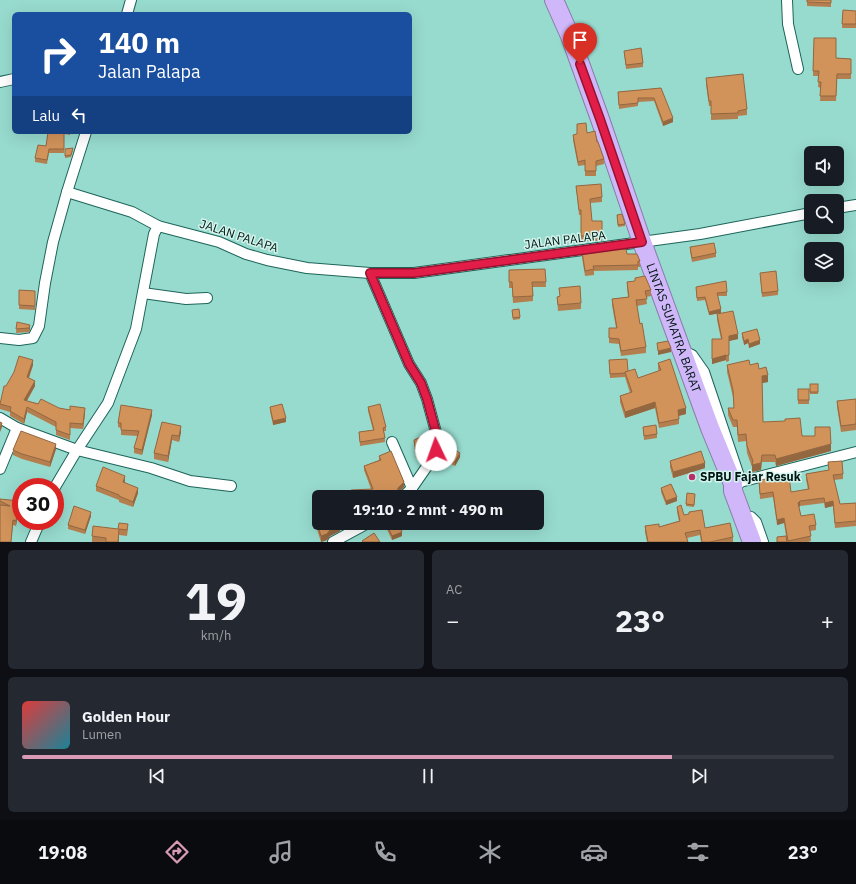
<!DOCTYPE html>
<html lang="id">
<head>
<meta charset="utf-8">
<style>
	body { margin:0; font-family:"IBM Plex Sans",sans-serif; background:#242831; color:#f1f3f6; height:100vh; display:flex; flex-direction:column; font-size:15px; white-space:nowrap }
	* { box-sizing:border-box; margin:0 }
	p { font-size:13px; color:#9ea1a6 }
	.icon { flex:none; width:22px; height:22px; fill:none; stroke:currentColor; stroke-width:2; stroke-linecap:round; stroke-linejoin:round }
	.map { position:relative; height:542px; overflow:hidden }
	.details { display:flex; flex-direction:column; gap:8px; padding:8px; background:#0d0f14; flex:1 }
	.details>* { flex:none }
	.banner { position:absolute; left:12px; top:12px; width:400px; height:122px; border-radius:6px; box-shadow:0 4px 16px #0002; background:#1a4fa0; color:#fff; overflow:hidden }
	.buttons { position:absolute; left:804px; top:146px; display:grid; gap:8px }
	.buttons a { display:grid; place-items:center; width:40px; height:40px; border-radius:6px; background:#171b24; box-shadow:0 4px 16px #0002; font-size:20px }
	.speed { position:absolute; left:12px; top:478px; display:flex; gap:8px; font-size:20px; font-weight:700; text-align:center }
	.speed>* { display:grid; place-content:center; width:52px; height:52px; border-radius:50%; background:#171b24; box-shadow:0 4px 16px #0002; line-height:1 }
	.speed .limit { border:6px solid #d22; background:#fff; color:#111 }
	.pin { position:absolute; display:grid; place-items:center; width:34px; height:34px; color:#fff; margin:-41px -17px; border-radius:50% 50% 50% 0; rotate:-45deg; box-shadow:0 0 4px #0007 }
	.pin .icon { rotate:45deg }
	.me { position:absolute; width:44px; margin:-22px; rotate:357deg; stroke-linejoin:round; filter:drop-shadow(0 0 3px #0008) }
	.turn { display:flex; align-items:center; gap:14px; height:84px; padding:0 20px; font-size:18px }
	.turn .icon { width:52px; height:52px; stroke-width:2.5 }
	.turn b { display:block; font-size:28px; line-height:34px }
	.then { display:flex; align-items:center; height:38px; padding:0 20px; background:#0003; gap:8px; font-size:15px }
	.big { font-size:30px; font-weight:700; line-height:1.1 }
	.details .card { flex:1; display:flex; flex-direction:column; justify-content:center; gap:6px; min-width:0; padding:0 14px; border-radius:6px; background:#242831 }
	.details .dial { align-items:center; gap:0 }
	.dial b { font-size:52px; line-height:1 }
	.song { display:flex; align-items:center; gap:12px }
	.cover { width:48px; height:48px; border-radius:6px; background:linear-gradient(135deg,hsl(0 70% 55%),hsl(190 70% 35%)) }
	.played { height:4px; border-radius:2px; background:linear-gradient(90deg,#d89ab5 80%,#363941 80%) }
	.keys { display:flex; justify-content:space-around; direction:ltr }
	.heat { display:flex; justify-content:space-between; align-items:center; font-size:22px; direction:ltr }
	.details .tiles { flex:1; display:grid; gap:8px; grid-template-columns:1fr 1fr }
	.card:last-child { grid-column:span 2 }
	.trip { position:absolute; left:312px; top:490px; width:232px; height:40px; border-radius:6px; background:#171b24; box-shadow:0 4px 16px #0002; font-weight:700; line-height:40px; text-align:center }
	.tab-bar { display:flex; height:64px; justify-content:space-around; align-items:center; background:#090b0e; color:#9ea1a6 }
	.tab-bar .icon { width:28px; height:28px }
	.tab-bar .on { color:#d89ab5 }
	.tab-bar b { font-size:18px; color:#f1f3f6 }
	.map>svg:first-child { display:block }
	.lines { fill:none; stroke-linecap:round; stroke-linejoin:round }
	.street-casing { stroke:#1d645a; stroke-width:12 }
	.highway-casing { stroke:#877ea8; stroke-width:20 }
	.street { stroke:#fff; stroke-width:10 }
	.highway { stroke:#cfb7f9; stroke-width:18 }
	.wall { fill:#b57e4e }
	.shaded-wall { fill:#936740 }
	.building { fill:#d2935b; stroke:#936740 }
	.route-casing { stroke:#92132f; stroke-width:10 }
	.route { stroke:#e11d48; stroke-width:7 }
	.poi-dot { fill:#b92d66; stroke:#d3f4ed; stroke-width:1.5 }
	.labels { text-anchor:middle; stroke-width:3; stroke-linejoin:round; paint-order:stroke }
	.street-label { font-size:12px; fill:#001511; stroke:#d3f4ed }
	.poi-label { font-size:12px; font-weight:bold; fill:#001511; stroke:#d3f4ed; text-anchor:start }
</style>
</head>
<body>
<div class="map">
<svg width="856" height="542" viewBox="0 0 856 542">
	<rect width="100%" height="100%" fill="#97dbce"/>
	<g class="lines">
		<defs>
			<g id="street">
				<path d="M787 0 788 24 798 69"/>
				<path d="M127 14 131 0"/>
				<path d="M0 82 14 79"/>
				<path d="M67 192 132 212 158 226"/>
				<path d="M837 208 856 205"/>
				<path d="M370 273 409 364 421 383 427 399 437 436 436 450 430 462 412 488 403 497"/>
				<path d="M143 293 186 299 207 298"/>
				<path d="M0 338 19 340 33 338 39 326 45 283 53 242 67 192 86 132"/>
				<path d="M683 351 692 355 704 372 741 482"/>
				<path d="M0 418 17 428 77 450 151 468 190 481 231 486"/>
				<path d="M392 442 412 488"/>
				<path d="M0 469 17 428"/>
				<path d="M736 483 856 452"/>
				<path d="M55 487 77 450 108 403 136 329 154 234 158 226 219 242 246 254 267 260 307 268 370 273H414L700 234 811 213"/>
				<path d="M743 517H751L756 522 763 542"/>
				<path d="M31 542 40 521"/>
				<path d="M333 542 368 523"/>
			</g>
			<g id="highway">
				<path id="s1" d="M554 0 570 36 600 119 642 242 710 428 733 484V491L752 542"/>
			</g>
		</defs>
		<use href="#street" class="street-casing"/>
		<use href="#highway" class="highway-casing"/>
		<use href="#street" class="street"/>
		<use href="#highway" class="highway"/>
	</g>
	<g class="wall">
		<path d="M807 0H831V7L807 6Z"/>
		<path d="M843 10 856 11V28H842Z"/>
		<path d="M814 38 836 58 851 59V79H837L836 101H820L821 88 818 87 819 76H813Z"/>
		<path d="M624 51 643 63V67L626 69Z"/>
		<path d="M706 78 747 109V115L738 116V119L711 120V106H709L706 84Z"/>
		<path d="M661 88 673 122 663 126 654 101 638 102V106L619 109 618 92Z"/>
		<path d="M48 132H71L70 135 64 134V153H49L47 164 35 162V158L46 146Z"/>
		<path d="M587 133 597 142 604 159V164L596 166V176H585V165L578 166 573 140V135Z"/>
		<path d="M65 149 73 150 71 157 65 158Z"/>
		<path d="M576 186 602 197V202L590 203 592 221H602V241H581V215H579Z"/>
		<path d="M617 215 625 224V226L618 227Z"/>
		<path d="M690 247 716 253V257L692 262 690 251Z"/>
		<path d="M582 251 627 254 640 261V267H638V270L594 271V275L585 276 582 257Z"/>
		<path d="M545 269 546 287H533V301L513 303 512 288H509V270Z"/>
		<path d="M760 273 778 291V295L762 297Z"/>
		<path d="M635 278 651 290V296L646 297 647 304 637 306 640 324 646 347V353L621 356 619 344 609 343V328H616L612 305V299L628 297 627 288V282L635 281Z"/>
		<path d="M696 287 727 292V296H718L721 313 709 315 705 300 697 301Z"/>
		<path d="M559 288 581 303V309L558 311 557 297 560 296Z"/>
		<path d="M19 290 35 291V310L19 309Z"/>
		<path d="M512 312 520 317V319L513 320Z"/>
		<path d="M717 314 738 339 729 341V361L726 362V360L712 364V339H721L717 320Z"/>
		<path d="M17 322 30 329 29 332 16 333Z"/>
		<path d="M742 333 760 344 749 348 748 343 744 345 742 337Z"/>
		<path d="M609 360 628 371 638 378 659 371 658 369V363L686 414 679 416V424L659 428 655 408 625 418 620 402V396L630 393 625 377 610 378Z"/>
		<path d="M33 365 29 378 35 386 27 401 59 408 85 413 83 429 70 428V440L56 435V427L27 412 24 424 10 416V412L0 409V404L6 386Z"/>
		<path d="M727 365H750L759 369 768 382 762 383 763 422 802 436 831 451 776 466 775 462H762L761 470 752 472V467L747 453 746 441 738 442 737 427H733L728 415V408H734L733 397 727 372Z"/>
		<path d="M818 384V394H810V392Z"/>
		<rect x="798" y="389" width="11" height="15"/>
		<path d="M856 399V430L841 432 837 407V401Z"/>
		<path d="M270 407 286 422 273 425 270 411Z"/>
		<path d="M368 407 386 427V431H384L385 442 360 446 359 432 373 430 368 411Z"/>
		<path d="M152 415 142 455 134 453V448L138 436 121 435V428L118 427V423Z"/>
		<path d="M162 422 181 432 179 442 172 440 168 462 154 459V453Z"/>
		<path d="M643 427 657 434V438L644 440Z"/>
		<path d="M414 440 430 448 425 457 416 458Z"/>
		<path d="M454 446 453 449 460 457 455 466 439 458V455Z"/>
		<path d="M56 449 50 467 22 459 13 455V450Z"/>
		<path d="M379 456 404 487 398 493 397 497H351L371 489 364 470V466L379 460Z"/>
		<path d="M670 461 705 468 673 478 670 467Z"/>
		<path d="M828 462 843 474V479L834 480 840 504 856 503V526L835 528 833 506 825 508 824 503 800 506 799 507 801 516 816 525V530L810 531 811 541 808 542H777V537L786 536 784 523 777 525 773 497 760 499 759 480 791 492 808 490 806 479V474L829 470Z"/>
		<path d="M125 481V483L138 493 133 507 119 502V500L96 491V486Z"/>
		<path d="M661 488 677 501 666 505 661 492Z"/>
		<path d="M695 496 694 507 686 506V504Z"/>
		<path d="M0 499 19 506 16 526 13 525 11 542H0Z"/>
		<path d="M677 507 684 515 705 528 733 537V542H701L700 535 687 538 688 542H647L645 532V526L659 527 679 521 677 512Z"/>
		<path d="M91 516 85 534 68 529V525Z"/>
		<path d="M316 520 340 531 330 536 327 540 321 542 316 526Z"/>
		<path d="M384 523H398L402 536 392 540Z"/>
		<path d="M406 523H414L410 527Z"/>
		<path d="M118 529H128L127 536 119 535V542H92V536Z"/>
	</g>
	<g class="shaded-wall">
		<path d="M673 118V122L663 126V122Z"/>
		<path d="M721 309V313L709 315V312Z"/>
		<path d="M30 325V329L29 332V328Z"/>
		<path d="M738 334V339L729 341V336Z"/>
		<path d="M748 339V343L744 345V341Z"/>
		<path d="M760 340V344L749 348V344Z"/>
		<path d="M671 348V352L658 355V351Z"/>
		<path d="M726 355V360L712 364V359Z"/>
		<path d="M33 360V365L27 382V377Z"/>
		<path d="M768 375V382L762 383V376Z"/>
		<path d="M35 381V386L24 405V400Z"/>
		<path d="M655 402V408L625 418V412Z"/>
		<path d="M27 407V412L24 424V419Z"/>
		<path d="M85 408V413L83 429V424Z"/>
		<path d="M686 408V414L678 416V410Z"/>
		<path d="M152 410V415L142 455V450Z"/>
		<path d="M286 418V422L273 425V421Z"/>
		<path d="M2 423V427L0 432V429Z"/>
		<path d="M181 426V432L179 442V436Z"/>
		<path d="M172 435V440L168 462V456Z"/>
		<path d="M430 440V448L425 457V453Z"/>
		<path d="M56 444V449L50 467V462Z"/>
		<path d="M831 444V451L776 466V459Z"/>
		<path d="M460 453V457L455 466V462Z"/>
		<path d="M762 455 761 470 752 472V465Z"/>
		<path d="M705 463V468L673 478V472Z"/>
		<path d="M125 476V481L123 487V482Z"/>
		<path d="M404 482V487L398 493 397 497H394L398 488Z"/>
		<path d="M138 488V493L133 507V502Z"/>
		<path d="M384 493V497H379Z"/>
		<path d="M677 497V501L666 505V501Z"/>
		<path d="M19 501V506L16 526V521Z"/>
		<path d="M800 501V506L798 508V503Z"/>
		<path d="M833 501V506L825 508V503Z"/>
		<path d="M91 512V516L85 534V530Z"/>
		<path d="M784 518V523L777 525V520Z"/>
		<path d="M410 523H414L410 527Z"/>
		<path d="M340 525V531L330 536 327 540 321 542V536Z"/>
		<path d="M402 532V536L392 540V536Z"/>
	</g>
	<g class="building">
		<path d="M807 0H831V3L807 2Z"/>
		<path d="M843 10 856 11V24H842Z"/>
		<path d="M814 38H836V58L851 59V74H837L836 96H820L821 82H818L819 71H813Z"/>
		<path d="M641 48 643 63 626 65 624 51Z"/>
		<path d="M743 74 747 109 738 111V113L711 114V101H709L706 78Z"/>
		<path d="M661 88 673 118 663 122 654 98H638V103L619 105 618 92Z"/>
		<path d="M586 123 587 133 595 131 597 142H598L604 159 596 161V171H585V160L578 162 573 135 577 134V124Z"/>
		<path d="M48 132H64V149H49L47 160 35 158 38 145 46 146Z"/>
		<path d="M73 148 71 155 65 156V149Z"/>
		<path d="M601 184 602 197 590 199 592 221H602V236H581V210H579L576 186Z"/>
		<path d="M622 214 625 224 618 225 617 215Z"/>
		<path d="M714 243 716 253 692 258 690 247Z"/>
		<path d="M626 249 627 254H637L640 261H638V265L593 266 594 269 585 271 582 251 596 250Z"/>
		<path d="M545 269 546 282H532L533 296 513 297 512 282H509V270Z"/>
		<path d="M776 271 778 291 762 293 760 273Z"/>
		<path d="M645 276 651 290 645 291 647 299 636 300 640 324 642 323 646 347 621 351 619 339 609 338V328H617L612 299 629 297 627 282 635 281V278Z"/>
		<path d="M726 281 727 292 717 293 721 309 709 312 705 297 697 298 696 287Z"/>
		<path d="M580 286 581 303 558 305 557 297 560 296 559 288Z"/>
		<path d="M19 290 35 291V306L19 305Z"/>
		<path d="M519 309 520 317 513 318 512 310Z"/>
		<path d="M733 311 738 334 729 336V355L726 356V355L712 359V339H722L717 314Z"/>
		<path d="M17 322 30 325 29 328 16 329Z"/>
		<path d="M757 329 760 340 749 344 748 339 744 341 742 333Z"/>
		<path d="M668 341 671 348 658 351 657 343Z"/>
		<path d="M19 356 33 360 27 377 35 381 24 400 38 404 41 399 59 408 70 410V406L85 408 83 424 70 423V435L56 430V422L27 407 24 419 10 411 11 407 0 404 4 386H6L14 372Z"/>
		<path d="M627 359 628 371 625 372V373L610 374 609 360Z"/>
		<path d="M670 359 686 408 678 410 679 419 659 423 655 402 625 412 620 396 632 392 625 372 635 369 638 378 661 370 658 363Z"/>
		<path d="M749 360 750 365 758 363 759 369 766 367 768 375 762 376 763 422 785 421V419L800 418 802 436H815V427H830L831 444 776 459 775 455H762L761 463 752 465 753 461 747 446 746 434 738 435 737 420H733L728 408H734L733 390 727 365Z"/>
		<rect x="810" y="384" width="8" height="8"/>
		<rect x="798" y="389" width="11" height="11"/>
		<path d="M856 399V424L841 426 837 401Z"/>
		<path d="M282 404 286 418 273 421 270 407Z"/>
		<path d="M380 404 386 427 383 428 385 438 360 442 359 432 374 430 368 407Z"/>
		<path d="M121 405 152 410 142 450 134 448 139 431 121 430V423H118Z"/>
		<path d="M0 422 2 423 0 429Z"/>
		<path d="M162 422 181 426 179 436 172 435 168 456 154 453Z"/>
		<path d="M656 425 657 434 644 436 643 427Z"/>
		<path d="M21 431 56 444 50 462 22 454 13 450Z"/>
		<path d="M423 436H430V444L425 453 416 454 414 440Z"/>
		<path d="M443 438 454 442 452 448 460 453 455 462 439 455 442 447Z"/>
		<path d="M391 451 404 482 398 488 397 495 394 497H386L384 493 379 497H351V490L373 489 364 466 381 460 379 456Z"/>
		<path d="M701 451 705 463 673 472 670 461Z"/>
		<path d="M842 461 843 474 833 475 840 504 856 503V521L835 523 833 501 825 503 824 498 800 501 798 503 801 516 814 514 816 525 809 526 811 536 788 541 784 518 777 520 773 492 760 494 759 480 789 476 791 492 809 489 806 474 829 470 828 462Z"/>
		<path d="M103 467 125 476 123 482 138 488 133 502 119 496V495L96 486Z"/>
		<path d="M671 484 677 497 666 501 661 488Z"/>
		<path d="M687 493 695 494 694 505 686 504Z"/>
		<path d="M415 494 418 497H412Z"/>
		<path d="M0 499 19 501 16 521 13 520 11 542H0V505L10 506 0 501Z"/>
		<path d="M681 505 684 515 689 514V512L702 510 705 528 730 523 733 537 710 542H702L700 530 685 533 688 542H648L645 526 659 524V527L680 521 677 507Z"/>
		<path d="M74 506 91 512 85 530 68 525Z"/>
		<path d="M319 519V523H339L340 525 330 530 327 534 321 536 316 520Z"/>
		<path d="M119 523 128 524 127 530 119 529 118 542H106V538L92 536 93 526 118 529Z"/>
		<path d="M386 523H398L402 532 392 536Z"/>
		<path d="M374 533 380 542H363L362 541Z"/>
		<path d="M786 536 787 542H777V537Z"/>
	</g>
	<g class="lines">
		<defs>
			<path id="route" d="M436 450 437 436 427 399 421 383 409 364 370 273H414L642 242 600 119 580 64"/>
		</defs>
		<use href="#route" class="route-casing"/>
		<use href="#route" class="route"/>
	</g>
	<circle class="poi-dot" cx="692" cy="477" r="4"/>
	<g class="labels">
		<g class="street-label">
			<text transform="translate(239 236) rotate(18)" y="4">JALAN PALAPA</text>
			<text transform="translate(565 240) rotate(-7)" y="4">JALAN PALAPA</text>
			<text dy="4" stroke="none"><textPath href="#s1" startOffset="349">LINTAS SUMATRA BARAT</textPath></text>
		</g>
		<g class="poi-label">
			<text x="700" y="481">SPBU Fajar Resuk</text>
		</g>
	</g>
</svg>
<div class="buttons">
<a><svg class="icon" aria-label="sound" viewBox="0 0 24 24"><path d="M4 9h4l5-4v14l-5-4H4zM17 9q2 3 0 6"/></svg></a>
<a><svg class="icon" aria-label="search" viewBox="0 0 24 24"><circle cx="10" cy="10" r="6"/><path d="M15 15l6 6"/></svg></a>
<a><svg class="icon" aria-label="layers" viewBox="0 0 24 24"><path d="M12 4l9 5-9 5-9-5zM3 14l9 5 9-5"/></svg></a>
</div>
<div class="speed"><div class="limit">30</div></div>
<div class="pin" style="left:580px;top:64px;background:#d93025"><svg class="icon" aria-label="arrive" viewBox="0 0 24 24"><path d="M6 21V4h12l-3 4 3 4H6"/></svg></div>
<svg class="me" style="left:436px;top:450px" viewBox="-20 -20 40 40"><circle r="19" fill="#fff"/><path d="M0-13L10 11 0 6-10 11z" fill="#e11d48"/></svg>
<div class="trip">19:10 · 2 mnt · 490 m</div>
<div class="banner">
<div class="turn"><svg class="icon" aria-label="right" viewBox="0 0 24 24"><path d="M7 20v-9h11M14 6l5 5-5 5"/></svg><div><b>140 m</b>Jalan Palapa</div></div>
<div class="then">Lalu<svg class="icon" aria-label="left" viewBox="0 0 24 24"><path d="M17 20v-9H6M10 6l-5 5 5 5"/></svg></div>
</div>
</div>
<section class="details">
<div class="tiles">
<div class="card dial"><b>19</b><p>km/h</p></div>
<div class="card"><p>AC</p>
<div class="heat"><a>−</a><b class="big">23°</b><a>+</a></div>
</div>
<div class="card">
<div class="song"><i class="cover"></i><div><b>Golden Hour</b><p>Lumen</p></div></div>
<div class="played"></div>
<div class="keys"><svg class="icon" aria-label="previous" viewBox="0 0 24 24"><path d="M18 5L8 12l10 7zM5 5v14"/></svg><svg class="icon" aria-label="pause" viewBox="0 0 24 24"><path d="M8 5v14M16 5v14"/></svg><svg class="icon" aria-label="next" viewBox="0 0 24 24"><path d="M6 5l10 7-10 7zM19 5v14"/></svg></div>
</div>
</div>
</section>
<nav class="tab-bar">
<b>19:08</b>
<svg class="icon on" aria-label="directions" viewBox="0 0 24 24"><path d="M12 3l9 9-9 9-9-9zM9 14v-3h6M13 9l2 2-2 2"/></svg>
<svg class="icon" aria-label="music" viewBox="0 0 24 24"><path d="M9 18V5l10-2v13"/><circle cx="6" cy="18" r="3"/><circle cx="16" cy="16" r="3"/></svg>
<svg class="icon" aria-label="phone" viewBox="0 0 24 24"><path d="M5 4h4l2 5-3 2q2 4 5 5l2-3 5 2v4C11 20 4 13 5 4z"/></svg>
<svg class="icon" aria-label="climate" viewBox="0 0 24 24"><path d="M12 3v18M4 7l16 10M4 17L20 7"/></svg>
<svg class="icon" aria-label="car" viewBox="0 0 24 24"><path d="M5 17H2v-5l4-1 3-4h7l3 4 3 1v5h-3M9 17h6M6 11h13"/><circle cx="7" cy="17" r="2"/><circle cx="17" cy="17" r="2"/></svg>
<svg class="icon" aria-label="filters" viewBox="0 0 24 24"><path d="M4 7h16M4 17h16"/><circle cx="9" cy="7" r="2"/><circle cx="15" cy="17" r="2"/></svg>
<b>23°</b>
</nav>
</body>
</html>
